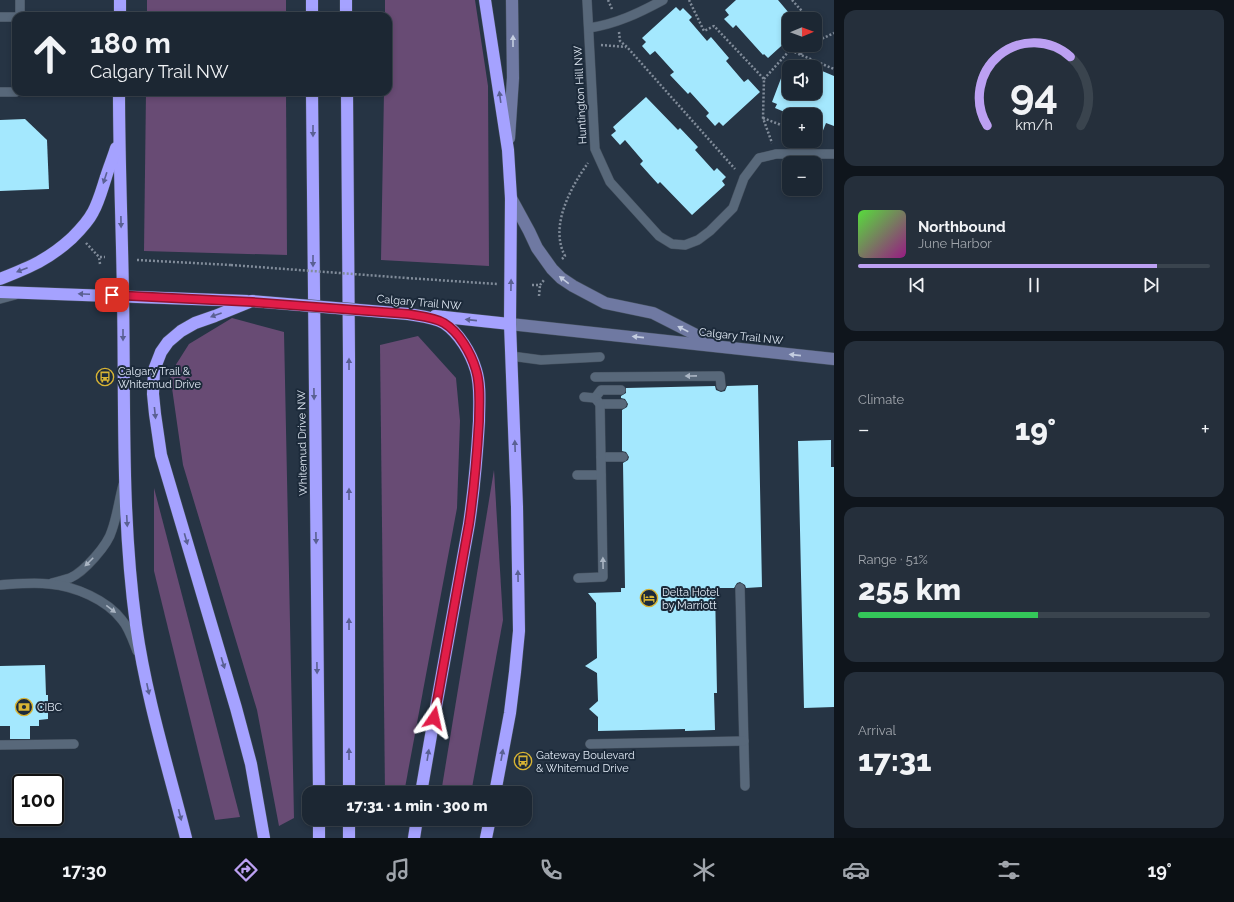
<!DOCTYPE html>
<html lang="en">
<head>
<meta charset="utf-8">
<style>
	body { margin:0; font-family:Raleway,sans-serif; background:#252f3b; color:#f1f3f6; height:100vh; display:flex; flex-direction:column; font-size:15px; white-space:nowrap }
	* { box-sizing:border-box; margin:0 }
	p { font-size:13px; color:#a0a5ac }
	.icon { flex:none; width:22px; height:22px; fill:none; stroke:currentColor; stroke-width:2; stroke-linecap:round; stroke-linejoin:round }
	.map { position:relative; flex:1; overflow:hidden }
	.side { display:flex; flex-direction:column; gap:10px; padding:10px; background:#0f151c; width:400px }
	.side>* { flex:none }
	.banner { position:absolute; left:12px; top:12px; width:380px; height:84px; border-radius:12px; box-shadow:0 2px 6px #0003,0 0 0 1px #3a444e; background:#1c2733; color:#f1f3f6; overflow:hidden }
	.needle { width:26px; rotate:89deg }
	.buttons { position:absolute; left:782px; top:12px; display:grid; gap:8px }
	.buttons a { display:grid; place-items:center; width:40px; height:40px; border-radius:8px; background:#1c2733; box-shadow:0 2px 6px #0003,0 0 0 1px #3a444e; font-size:20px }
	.speed { position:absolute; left:12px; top:774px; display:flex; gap:8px; font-size:20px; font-weight:700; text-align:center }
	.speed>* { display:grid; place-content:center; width:52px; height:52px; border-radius:50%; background:#1c2733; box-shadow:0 2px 6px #0003,0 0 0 1px #3a444e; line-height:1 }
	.speed .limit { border:2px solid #111; border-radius:6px; background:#fff; color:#111 }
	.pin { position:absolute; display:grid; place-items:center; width:34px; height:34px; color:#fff; margin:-17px; border-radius:8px; box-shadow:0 2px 6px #0006 }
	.me { position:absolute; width:44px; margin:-22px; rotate:11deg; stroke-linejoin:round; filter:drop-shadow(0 0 3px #0008) }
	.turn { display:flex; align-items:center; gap:14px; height:84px; padding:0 12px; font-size:18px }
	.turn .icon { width:52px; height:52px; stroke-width:2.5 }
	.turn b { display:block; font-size:28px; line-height:34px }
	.big { font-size:30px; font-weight:800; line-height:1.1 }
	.side .widget { flex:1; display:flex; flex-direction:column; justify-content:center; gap:6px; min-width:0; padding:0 14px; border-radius:12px; background:#252f3b }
	.side .dial { align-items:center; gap:0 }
	.dial svg { height:104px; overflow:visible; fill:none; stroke:#3a444e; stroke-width:7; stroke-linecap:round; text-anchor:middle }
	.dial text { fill:#f1f3f6; stroke:none }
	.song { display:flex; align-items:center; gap:12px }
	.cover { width:48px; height:48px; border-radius:6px; background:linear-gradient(135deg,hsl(110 70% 55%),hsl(310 70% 35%)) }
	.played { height:4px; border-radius:2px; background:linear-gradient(90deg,#bca0f2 85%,#3a444e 85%) }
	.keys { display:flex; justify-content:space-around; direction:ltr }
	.heat { display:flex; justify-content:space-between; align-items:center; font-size:22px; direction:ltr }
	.charge { height:6px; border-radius:3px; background:linear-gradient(90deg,#34c759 51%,#3a444e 0) }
	.trip { position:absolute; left:302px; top:786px; width:230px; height:40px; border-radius:12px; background:#1c2733; box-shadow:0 2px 6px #0003,0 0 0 1px #3a444e; font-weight:800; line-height:40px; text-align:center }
	.tabs { display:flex; height:64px; justify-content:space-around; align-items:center; background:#0b1014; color:#a0a5ac }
	.tabs .icon { width:28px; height:28px }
	.tabs .current { color:#bca0f2 }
	.tabs b { font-size:18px; color:#f1f3f6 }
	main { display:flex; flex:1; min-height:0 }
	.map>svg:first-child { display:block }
	.green { fill:#684b74 }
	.building { fill:#a4e8fe }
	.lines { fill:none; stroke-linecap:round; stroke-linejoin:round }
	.lane-casing { stroke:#45515f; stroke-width:10 }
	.secondary-casing { stroke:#45515f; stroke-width:13 }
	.highway-casing { stroke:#45515f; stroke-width:13 }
	.path { stroke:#818c9a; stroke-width:2.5; stroke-dasharray:2 2; stroke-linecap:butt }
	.lane { stroke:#58687a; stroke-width:9 }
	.secondary { stroke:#6f79a2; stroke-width:12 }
	.highway { stroke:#a5a2ff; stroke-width:12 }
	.highway-bridge-casing { stroke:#45515f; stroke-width:13; stroke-linecap:butt }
	.path-bridge { stroke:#818c9a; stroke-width:2.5; stroke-dasharray:2 2; stroke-linecap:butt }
	.highway-bridge { stroke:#a5a2ff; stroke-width:12 }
	.oneway { fill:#c4cde0 }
	.oneway2 { fill:#5a6093 }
	.oneway3 { fill:#aab5c3 }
	.route-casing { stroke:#92132f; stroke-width:10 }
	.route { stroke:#e11d48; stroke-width:7 }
	.labels { text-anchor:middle; stroke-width:4; stroke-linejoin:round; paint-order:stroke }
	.street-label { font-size:11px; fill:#e0e9f4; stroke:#1c2a3a }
	.poi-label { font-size:11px; fill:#e0e9f4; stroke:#1c2a3a; text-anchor:start }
</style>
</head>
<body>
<main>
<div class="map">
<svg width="834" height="838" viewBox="0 0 834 838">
	<rect width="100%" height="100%" fill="#263444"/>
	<g class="green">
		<rect x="147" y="0" width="139" height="16"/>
		<path d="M385 0H475L488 86 489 266 381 260 384 92H388V16H385Z"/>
		<path d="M146 92H286L287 255 144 251Z"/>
		<path d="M232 318 284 332 294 818 279 826 257 710 183 465 170 374 189 344Z"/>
		<path d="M418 336 456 378 460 421 457 508 404 793H385L380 345Z"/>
		<path d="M494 470 503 620 471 793H441Z"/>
		<path d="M154 488 240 817 215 820 154 571Z"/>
	</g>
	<g class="building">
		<path d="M736 0H778L789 13V39L768 58 764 54 763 55 736 25 733 28 724 19 729 15 725 10Z"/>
		<path d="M676 7 680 11 683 8 692 17 689 20 707 41 711 37 729 58 726 61 744 82 748 79 760 92 723 126 719 122 715 126 706 116 709 113 690 92 688 94 670 75 674 72 655 51 650 55 642 46 646 42 642 38Z"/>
		<path d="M788 60H789V93H815V68L834 76V126L826 123 816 148 815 115H802L788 110 787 113 775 108 777 104 772 102Z"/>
		<path d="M646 97 678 130 680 128 698 147 695 150 714 171 717 168 726 177 722 181 725 185 692 215 660 182 658 184 640 164 643 161 625 140 620 145 611 135 616 131 613 127Z"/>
		<path d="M25 119 47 140 49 189 0 191V120Z"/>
		<path d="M758 385 762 587 746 588 745 585 740 582 737 583 734 588H715L717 693H714L715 730 685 731V729L598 731V717L589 709 598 701 597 673 585 666 597 658 596 603 588 593 621 592V588H625L623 463 628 460 629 457 626 452 622 451V410L627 407 628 404 625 399 621 398V396L626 393V388L715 386 716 390 721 392 725 391 727 386Z"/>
		<path d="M831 440V467H834V707L804 708 798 441Z"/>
		<path d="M45 665 46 695H48V719L39 720V726H30V739H10V726H0V666Z"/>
	</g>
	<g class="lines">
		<defs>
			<g id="lane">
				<path d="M20 0V16"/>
				<path d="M587 0 595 149 610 182 659 236 672 244 685 245 698 240 710 231 733 208 744 178 759 158 776 154H834"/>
				<path d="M0 17H16"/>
				<path d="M589 28C616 24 639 13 663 0"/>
				<path d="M0 92H16"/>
				<path d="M0 299 15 295"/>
				<path d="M511 356 541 360 600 357"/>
				<path d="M595 377 720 376 721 386"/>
				<path d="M621 390H601L595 398 600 404H622"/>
				<path d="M584 397 595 398"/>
				<path d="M601 457H623"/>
				<path d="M577 475H601"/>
				<path d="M578 578 603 577 600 404"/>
				<path d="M52 583C58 581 64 580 70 578 84 572 108 545 112 530 117 516 119 500 123 485"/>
				<path d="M0 585C16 584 33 582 49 584 75 586 107 600 122 620 129 628 133 641 137 651"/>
				<path d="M740 588 745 786"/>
				<path d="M590 744 744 741"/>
				<path d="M0 745 74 744"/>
			</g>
			<g id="secondary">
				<path d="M509 138 513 78 512 0"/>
				<path d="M511 198 529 231 537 248 552 269 561 278 573 286 605 303 653 313 712 343"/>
				<path d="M510 324 834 359"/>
			</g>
			<g id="highway">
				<path d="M312 0V16"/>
				<path d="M346 0V16"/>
				<path d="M485 0 508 150 511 198 510 324 517 507 519 631 515 672 510 713 495 793"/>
				<path d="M120 16V0"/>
				<path d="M119 92C119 160 122 228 123 296 125 406 121 515 136 625 146 697 168 767 186 838"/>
				<path d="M312 92 319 793"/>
				<path d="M347 92 349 358V793"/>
				<path d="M0 279C30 267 48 260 72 238 80 230 88 222 93 212 99 201 102 189 106 177 109 167 113 158 116 148"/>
				<path d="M0 292 247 301"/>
				<path d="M252 301 215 316 195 323 181 331 168 342 161 352 154 370 153 394 155 414 161 455 236 708 251 764 264 838"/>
				<path d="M408 314C419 316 434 317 444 323 459 333 471 353 476 370 481 386 479 404 479 421 477 456 474 490 469 524L434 718 421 793"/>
				<path d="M435 316 510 324"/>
				<path d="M319 819V838"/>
				<path d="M349 838V819"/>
				<path d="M414 838 417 819"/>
				<path d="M486 838 490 819"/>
			</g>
		</defs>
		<use href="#lane" class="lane-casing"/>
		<use href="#secondary" class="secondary-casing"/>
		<use href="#highway" class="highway-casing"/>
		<g class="path">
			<path d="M608 0 612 9"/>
			<path d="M689 0 704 31 714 26 764 79 763 118 772 143"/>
			<path d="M792 0 809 19"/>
			<path d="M619 32 620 41 627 47 735 169"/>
			<path d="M815 42 834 33"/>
			<path d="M601 45 626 47"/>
			<path d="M801 55 802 48 809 45"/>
			<path d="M764 79 790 50 801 55 834 69"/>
			<path d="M763 118 789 128"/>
			<path d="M815 138 822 140"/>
			<path d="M86 243 99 257"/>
			<path d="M562 259 565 256C549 226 571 187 588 163"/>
			<path d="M137 260 231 265"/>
			<path d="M100 264 99 257H105"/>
			<path d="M407 278 497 284"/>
			<path d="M532 285H540L544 280"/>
			<path d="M539 296 540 285"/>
		</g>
		<use href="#lane" class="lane"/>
		<use href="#secondary" class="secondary"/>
		<use href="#highway" class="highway"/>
		<defs>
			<path id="highway-bridge" d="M252 301 408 314"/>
		</defs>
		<use href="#highway-bridge" class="highway-bridge-casing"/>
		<path class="path-bridge" d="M231 265 407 278"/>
		<use href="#highway-bridge" class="highway-bridge"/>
	</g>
	<defs><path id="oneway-solid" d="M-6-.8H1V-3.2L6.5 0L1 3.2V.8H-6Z"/></defs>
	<g class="oneway">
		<use href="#oneway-solid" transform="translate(513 41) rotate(-90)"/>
		<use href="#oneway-solid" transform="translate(564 280) rotate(-143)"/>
		<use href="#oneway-solid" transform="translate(683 329) rotate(-153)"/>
		<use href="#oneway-solid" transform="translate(638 337) rotate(-174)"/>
		<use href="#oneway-solid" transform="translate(795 355) rotate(-174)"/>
	</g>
	<g class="oneway2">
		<use href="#oneway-solid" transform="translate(500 97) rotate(-98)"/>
		<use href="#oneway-solid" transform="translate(313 131) rotate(90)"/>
		<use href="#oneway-solid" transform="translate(105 178) rotate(108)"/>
		<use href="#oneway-solid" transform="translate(121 222) rotate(89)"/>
		<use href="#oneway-solid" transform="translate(313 261) rotate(90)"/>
		<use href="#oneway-solid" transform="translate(22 270) rotate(159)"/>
		<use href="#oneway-solid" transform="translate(511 285) rotate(-89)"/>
		<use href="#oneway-solid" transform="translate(84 294) rotate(-178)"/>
		<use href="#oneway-solid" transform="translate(216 315) rotate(160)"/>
		<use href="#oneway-solid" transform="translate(471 320) rotate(-174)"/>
		<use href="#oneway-solid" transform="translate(123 335) rotate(90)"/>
		<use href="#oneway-solid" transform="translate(349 364) rotate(-90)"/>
		<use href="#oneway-solid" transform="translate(314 394) rotate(89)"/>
		<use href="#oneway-solid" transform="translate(155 413) rotate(84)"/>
		<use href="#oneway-solid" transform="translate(515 446) rotate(-92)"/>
		<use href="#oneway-solid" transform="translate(349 494) rotate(-90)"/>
		<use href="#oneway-solid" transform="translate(127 521) rotate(87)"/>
		<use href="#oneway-solid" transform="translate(316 538) rotate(89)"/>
		<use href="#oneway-solid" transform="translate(186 539) rotate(74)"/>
		<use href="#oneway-solid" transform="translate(518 576) rotate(-91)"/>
		<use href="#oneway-solid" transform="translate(349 624) rotate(-90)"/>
		<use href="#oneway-solid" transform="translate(223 663) rotate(73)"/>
		<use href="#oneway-solid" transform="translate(317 668) rotate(89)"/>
		<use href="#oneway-solid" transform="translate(148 689) rotate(78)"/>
		<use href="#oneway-solid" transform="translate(349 754) rotate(-90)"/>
		<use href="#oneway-solid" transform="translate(428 755) rotate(-81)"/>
		<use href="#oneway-solid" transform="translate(502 755) rotate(-80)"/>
		<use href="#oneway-solid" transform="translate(180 815) rotate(76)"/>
	</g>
	<g class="oneway3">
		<use href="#oneway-solid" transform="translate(691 376) rotate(179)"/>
		<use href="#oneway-solid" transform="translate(89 562) rotate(135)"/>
		<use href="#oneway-solid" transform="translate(603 563) rotate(-91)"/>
		<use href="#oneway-solid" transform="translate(111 609) rotate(38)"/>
	</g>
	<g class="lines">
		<defs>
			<path id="route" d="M112 295 252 302 408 314C419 316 434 317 444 323 459 332 471 353 476 370 481 386 479 404 479 421 477 456 474 490 469 524L434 718"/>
		</defs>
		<use href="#route" class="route-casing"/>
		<use href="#route" class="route"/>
	</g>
	<defs>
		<symbol id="bus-ring" viewBox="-11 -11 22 22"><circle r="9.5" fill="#1c2a3a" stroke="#d8b434" stroke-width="1.5"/><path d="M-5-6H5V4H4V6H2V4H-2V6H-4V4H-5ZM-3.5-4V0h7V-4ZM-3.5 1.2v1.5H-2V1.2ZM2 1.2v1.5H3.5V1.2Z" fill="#d8b434"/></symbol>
		<symbol id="hotel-ring" viewBox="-11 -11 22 22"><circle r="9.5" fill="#1c2a3a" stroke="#d8b434" stroke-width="1.5"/><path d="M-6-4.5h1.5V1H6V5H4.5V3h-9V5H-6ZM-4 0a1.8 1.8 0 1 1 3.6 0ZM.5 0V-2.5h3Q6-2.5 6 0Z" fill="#d8b434"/></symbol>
		<symbol id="bank-ring" viewBox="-11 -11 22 22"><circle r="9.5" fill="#1c2a3a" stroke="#d8b434" stroke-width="1.5"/><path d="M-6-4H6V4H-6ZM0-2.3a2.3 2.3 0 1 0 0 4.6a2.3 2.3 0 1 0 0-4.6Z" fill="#d8b434"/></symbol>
	</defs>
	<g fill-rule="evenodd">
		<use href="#bus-ring" x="95" y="367" width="20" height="20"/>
		<use href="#hotel-ring" x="639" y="588" width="20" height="20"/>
		<use href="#bank-ring" x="14" y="697" width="20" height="20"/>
		<use href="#bus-ring" x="513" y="751" width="20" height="20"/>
	</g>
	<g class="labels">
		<g class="street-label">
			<text transform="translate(580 95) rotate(-93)" y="4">Huntington Hill NW</text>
			<text transform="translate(419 302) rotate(5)" y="4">Calgary Trail NW</text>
			<text transform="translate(741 336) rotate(6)" y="4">Calgary Trail NW</text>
			<text transform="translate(302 443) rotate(-91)" y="4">Whitemud Drive NW</text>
		</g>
		<g class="poi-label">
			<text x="118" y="375">Calgary Trail &amp;<tspan x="118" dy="13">Whitemud Drive</tspan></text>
			<text x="662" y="596">Delta Hotel<tspan x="662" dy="13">by Marriott</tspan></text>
			<text x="37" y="711">CIBC</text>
			<text x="536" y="759">Gateway Boulevard<tspan x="536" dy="13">&amp; Whitemud Drive</tspan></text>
		</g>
	</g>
</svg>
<div class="buttons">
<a><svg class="needle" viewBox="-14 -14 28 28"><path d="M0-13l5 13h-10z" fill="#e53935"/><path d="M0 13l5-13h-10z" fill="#a0a5ac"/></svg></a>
<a><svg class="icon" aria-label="sound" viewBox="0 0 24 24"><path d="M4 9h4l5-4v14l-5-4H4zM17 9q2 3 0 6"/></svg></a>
<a>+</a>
<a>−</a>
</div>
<div class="speed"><div class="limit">100</div></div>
<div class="pin" style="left:112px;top:295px;background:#d93025"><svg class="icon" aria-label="arrive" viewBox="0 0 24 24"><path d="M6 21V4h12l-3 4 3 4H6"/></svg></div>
<svg class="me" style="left:434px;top:718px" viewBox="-20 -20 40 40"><path d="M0-17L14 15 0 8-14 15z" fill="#e11d48" stroke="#fff" stroke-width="4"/></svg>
<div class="trip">17:31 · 1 min · 300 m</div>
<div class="banner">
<div class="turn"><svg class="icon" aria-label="ahead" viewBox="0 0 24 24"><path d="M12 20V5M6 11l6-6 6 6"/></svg><div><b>180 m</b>Calgary Trail NW</div></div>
</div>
</div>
<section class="side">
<div class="widget dial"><svg viewBox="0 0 100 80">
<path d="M14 69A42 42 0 1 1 86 69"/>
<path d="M14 69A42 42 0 0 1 78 16" stroke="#bca0f2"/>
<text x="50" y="56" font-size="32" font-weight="700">94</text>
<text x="50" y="72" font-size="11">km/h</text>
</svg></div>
<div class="widget">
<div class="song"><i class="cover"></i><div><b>Northbound</b><p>June Harbor</p></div></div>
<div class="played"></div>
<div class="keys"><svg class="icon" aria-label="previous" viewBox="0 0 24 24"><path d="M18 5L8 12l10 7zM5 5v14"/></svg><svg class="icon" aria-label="pause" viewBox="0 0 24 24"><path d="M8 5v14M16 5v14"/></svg><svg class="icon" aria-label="next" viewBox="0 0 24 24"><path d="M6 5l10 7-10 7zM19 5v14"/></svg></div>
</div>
<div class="widget"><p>Climate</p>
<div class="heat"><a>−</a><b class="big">19°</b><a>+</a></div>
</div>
<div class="widget"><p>Range · 51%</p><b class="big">255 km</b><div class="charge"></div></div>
<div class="widget"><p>Arrival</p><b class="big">17:31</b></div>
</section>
</main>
<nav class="tabs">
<b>17:30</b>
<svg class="icon current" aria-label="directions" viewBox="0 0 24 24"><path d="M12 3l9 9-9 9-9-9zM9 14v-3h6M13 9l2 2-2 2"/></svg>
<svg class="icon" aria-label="music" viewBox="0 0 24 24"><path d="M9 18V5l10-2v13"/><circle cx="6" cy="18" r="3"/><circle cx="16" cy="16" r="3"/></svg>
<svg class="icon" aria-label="phone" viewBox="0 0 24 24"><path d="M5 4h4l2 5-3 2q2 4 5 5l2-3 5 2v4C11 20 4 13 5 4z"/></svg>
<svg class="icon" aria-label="climate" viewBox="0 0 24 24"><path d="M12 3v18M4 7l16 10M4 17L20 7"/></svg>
<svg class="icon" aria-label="car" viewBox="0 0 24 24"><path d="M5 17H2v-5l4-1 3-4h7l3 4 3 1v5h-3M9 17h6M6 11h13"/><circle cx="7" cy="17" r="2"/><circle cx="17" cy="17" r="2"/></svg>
<svg class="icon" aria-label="filters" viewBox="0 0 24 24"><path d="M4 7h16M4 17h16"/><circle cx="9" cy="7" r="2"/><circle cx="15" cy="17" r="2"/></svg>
<b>19°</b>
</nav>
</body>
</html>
